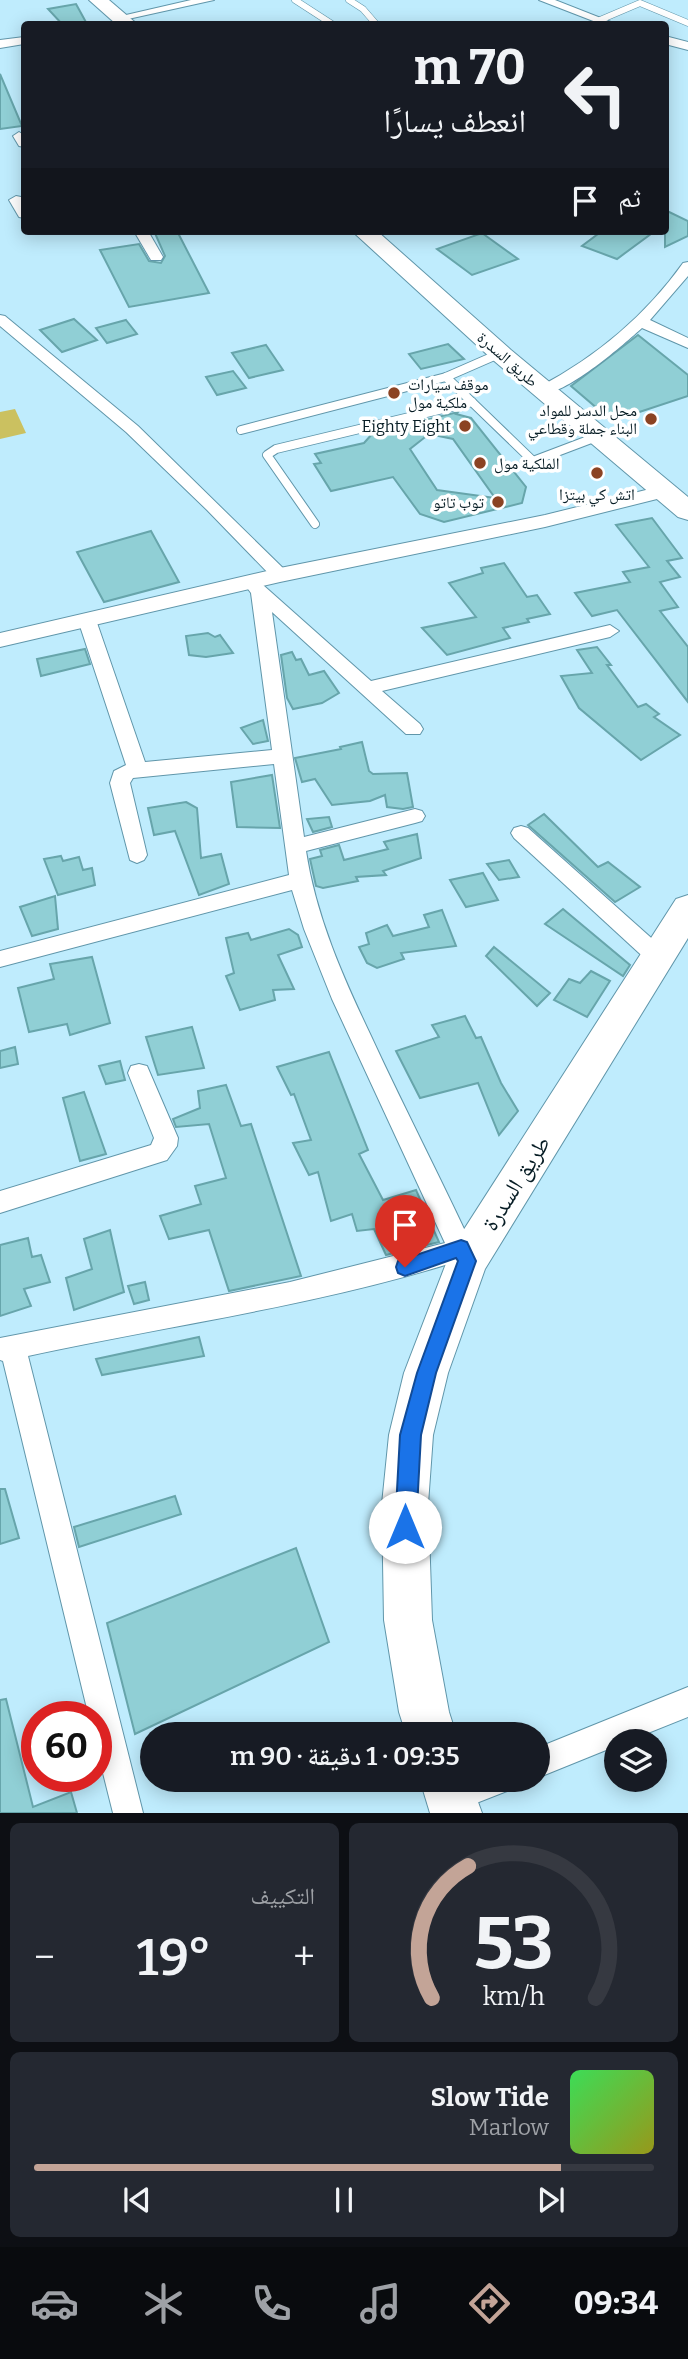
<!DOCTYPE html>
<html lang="ar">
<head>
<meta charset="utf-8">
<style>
	body { margin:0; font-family:Bitter,"Noto Naskh Arabic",serif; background:#242831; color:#f1f3f6; direction:rtl; height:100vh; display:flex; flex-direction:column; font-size:26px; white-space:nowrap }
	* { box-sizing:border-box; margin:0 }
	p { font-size:23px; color:#9ea1a6 }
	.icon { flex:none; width:38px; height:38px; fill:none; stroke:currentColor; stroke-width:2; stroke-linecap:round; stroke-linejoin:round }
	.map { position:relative; height:1813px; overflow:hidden; direction:ltr }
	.side { display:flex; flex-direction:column; gap:10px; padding:10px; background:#0d0f14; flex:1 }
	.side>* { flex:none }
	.guide { position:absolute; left:21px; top:21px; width:648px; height:214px; border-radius:7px; box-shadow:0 4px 18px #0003; direction:rtl; background:#171b24; color:#f1f3f6; overflow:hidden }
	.controls { position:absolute; left:604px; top:1729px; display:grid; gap:14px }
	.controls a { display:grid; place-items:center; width:63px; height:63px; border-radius:50%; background:#171b24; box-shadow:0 4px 18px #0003; font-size:35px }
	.speed { position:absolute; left:21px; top:1701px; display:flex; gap:14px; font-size:35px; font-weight:700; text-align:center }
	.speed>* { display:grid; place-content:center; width:91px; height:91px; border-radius:50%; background:#171b24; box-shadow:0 4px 18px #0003; line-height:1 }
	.speed .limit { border:10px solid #d22; background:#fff; color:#111 }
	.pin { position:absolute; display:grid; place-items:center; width:60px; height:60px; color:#fff; margin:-72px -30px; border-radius:50% 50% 50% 0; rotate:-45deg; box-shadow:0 0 7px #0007 }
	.pin .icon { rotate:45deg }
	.me { position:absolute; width:77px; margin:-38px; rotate:0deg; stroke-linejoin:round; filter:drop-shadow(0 0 5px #0008) }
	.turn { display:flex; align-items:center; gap:24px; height:147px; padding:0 28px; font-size:32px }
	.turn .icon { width:91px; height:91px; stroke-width:2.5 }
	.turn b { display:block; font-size:49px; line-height:60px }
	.then { display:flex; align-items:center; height:66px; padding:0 28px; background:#0003; gap:14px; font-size:26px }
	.big { font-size:52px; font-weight:600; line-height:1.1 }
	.side .widget { flex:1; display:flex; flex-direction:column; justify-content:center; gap:10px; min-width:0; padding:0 24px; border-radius:10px; background:#242831 }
	.side .dial { align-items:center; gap:0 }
	.dial svg { height:182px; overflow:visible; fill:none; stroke:#363941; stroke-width:7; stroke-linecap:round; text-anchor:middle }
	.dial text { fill:#f1f3f6; stroke:none }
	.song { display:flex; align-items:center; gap:21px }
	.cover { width:84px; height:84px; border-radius:10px; background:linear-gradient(135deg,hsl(130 70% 55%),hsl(60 70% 35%)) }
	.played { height:7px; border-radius:4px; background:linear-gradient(90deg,#c3a497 85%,#363941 85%) }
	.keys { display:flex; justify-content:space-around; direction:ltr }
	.heat { display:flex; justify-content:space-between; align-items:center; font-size:38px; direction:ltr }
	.side .tiles { flex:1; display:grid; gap:10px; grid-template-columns:1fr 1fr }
	.widget:last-child { grid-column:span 2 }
	.trip { position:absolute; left:140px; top:1722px; width:410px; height:70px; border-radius:35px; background:#171b24; box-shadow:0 4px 18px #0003; font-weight:600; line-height:70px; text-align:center; direction:rtl }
	.tab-bar { display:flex; height:112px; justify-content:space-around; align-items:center; background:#090b0e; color:#9ea1a6 }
	.tab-bar .icon { width:49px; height:49px }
	.tab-bar .on { color:#c3a497 }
	.tab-bar b { font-size:32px; color:#f1f3f6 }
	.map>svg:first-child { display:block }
	.green { fill:#cbc160 }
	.building { fill:#90cfd5; stroke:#67a5ab; stroke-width:2; fill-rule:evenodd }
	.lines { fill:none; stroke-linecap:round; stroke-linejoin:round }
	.service-far1-casing { stroke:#6096aa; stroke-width:7 }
	.service-casing { stroke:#6096aa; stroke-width:10 }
	.minor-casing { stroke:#6096aa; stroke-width:2 }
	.tertiary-casing { stroke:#6096aa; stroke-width:2 }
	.primary-casing { stroke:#6096aa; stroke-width:2 }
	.service-far1 { stroke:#fff; stroke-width:6 }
	.service { stroke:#fff; stroke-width:8 }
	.minor { fill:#fff; fill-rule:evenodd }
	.tertiary { fill:#fff; fill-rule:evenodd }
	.primary { fill:#fff; fill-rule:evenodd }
	.route { fill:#1a73e8; stroke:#114b97; stroke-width:2 }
	.poi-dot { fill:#8b4323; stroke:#fff; stroke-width:2.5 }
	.labels { text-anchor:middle; stroke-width:7; stroke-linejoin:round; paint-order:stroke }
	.far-street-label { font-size:16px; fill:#061c24; stroke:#fff }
	.far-poi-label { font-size:16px; fill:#061c24; stroke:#fff; text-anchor:end }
	.near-street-label { font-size:23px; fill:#061c24; stroke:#fff }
</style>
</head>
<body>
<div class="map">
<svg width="688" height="1813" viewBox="0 0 688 1813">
	<rect width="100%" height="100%" fill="#bfecfd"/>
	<path class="green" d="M15 409 26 433 0 439V412Z"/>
	<g class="building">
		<path d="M76 4 87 24H62L48 9Z"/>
		<path d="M0 74 22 126 0 129Z"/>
		<path d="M665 210 688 221V236L665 247Z"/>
		<path d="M154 231H177L209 293 129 307 100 250 139 244 149 261 161 263 165 256Z"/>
		<path d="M602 231H655L617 259 582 246Z"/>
		<path d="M482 233 518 259 472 275 437 249Z"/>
		<path d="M74 319 97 340 62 352 40 330Z"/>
		<path d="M126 320 137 334 107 343 96 328Z"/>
		<path d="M638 335 688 375V396L612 421 571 386Z"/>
		<path d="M448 344 464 359 421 369 409 354Z"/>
		<path d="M266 345 283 370 249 378 232 353Z"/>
		<path d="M233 371 246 388 217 395 206 377Z"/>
		<path d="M458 412 456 414 471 418 526 487 522 503 444 522 420 514 393 477 331 491 314 464 321 463 315 454 364 443 373 433ZM429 434 453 439 495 498 437 490 410 449Z"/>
		<path d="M652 518 682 558 667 561 680 577 660 582 678 607 660 611 688 647V702L617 610 592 616 575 593 630 582 623 572 649 567 616 525Z"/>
		<path d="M151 531 179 582 104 602 77 552Z"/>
		<path d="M504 563 527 597 537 595 550 614 527 619 529 622 503 628 510 638 447 655 422 628 476 617 449 583 483 573 481 568Z"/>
		<path d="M208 633 215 637 220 635 233 653 206 657 189 655 186 636Z"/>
		<path d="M597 647 611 665H607L638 707 646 704 659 714 654 717 680 735 641 760 579 708 561 676 592 673 577 650Z"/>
		<path d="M85 649 90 664 41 676 37 659Z"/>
		<path d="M292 652 296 660 301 659 309 675 324 671 339 693 322 703 293 709 287 698 281 655Z"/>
		<path d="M263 720 268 741 253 744 241 728Z"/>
		<path d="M362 742 369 771 373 774 407 773 413 807 403 809 387 807 385 795 370 801 332 805 315 779 302 782 295 758 341 749 340 747Z"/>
		<path d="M272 775 280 828 237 827 231 782Z"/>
		<path d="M186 802 197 808 201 858 221 854 229 884 199 895 175 831 154 835 148 808Z"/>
		<path d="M544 814 598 867 608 862 640 887 615 902 528 825Z"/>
		<path d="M329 817 332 827 313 832 307 819Z"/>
		<path d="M417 834 421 858 383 871 386 875 356 877 358 881 323 888 316 886 310 859 322 856 320 850 339 845 344 860 388 849 384 842Z"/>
		<path d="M61 856 63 861 79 857 83 870 92 868 95 885 58 895 44 859Z"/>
		<path d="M509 860 519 877 499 880 487 864Z"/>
		<path d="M483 873 498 900 466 907 450 880Z"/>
		<path d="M55 896 58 929 32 936 20 907Z"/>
		<path d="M563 909 630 965 623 976 545 924Z"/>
		<path d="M442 910 456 946 401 953 404 959 377 968 367 963 359 947 369 944 366 933 387 925 393 936 429 927 424 915Z"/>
		<path d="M289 929 298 935 302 947 278 955 294 989 273 990 275 1000 240 1010 226 976 234 973 226 938 248 933 251 940Z"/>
		<path d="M494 947 550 993 537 1006 486 956Z"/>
		<path d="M92 957 110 1023 70 1035 67 1024 29 1032 18 988 54 979 50 964Z"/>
		<path d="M591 971 610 981 587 1017 554 1000 569 979 580 983Z"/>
		<path d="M465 1016 476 1038 481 1037 501 1083 518 1111 499 1135 478 1083 420 1098 396 1051 439 1037 432 1025Z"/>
		<path d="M192 1027 204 1068 158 1075 146 1037Z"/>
		<path d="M15 1047 18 1064 0 1068V1051Z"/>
		<path d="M329 1052 368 1150 359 1154 383 1200 416 1190 439 1242 386 1255 374 1229 357 1231 352 1214 331 1221 318 1172 309 1175 293 1143 311 1140 294 1094 291 1095 277 1067Z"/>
		<path d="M120 1061 125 1080 106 1084 99 1066Z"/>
		<path d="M226 1085 241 1126 251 1124 301 1276 229 1291 209 1230 169 1239 160 1216 201 1204 195 1186 226 1178 209 1124 176 1127 173 1119 200 1108 198 1091Z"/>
		<path d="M84 1092 106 1154 80 1161 63 1098Z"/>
		<path d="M110 1230 124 1292 74 1310 66 1278 92 1269 84 1239Z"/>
		<path d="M28 1238 32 1257 41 1255 50 1282 24 1289 31 1306 0 1316V1245Z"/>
		<path d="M145 1282 149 1300 134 1304 128 1286Z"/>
		<path d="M199 1337 204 1356 102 1375 96 1359Z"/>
		<path d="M0 1489H5L19 1538 0 1544Z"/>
		<path d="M175 1496 181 1514 79 1547 74 1527Z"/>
		<path d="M296 1548 329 1642 135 1734 107 1623Z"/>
		<path d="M6 1699 33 1807 71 1792 77 1813H0V1700Z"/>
	</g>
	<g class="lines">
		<defs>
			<g id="service-far1">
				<path d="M295 0 332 24"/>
				<path d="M349 0 363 9 376 24"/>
				<path d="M600 20 640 3 688 23"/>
			</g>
			<g id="service">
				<path d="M446 377 533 461 599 436"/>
				<path d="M241 430 446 377 501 353"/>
				<path d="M315 524 267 455 276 449 472 402"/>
			</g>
			<g id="minor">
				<path d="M191 0H214L119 21 113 18Z"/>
				<path d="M539 0H555L616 24H601Z"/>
				<path d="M665 36 688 42V50L665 44Z"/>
				<path d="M24 37V44L0 48V40Z"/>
				<path d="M19 132 24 135V147L19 146 13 136Z"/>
				<path d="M16 196 21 197 24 203V218L19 217 9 200Z"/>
				<path d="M134 231H148L163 257 161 260H151Z"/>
				<path d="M688 262V276L650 320 688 338V348L642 328C624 344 562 399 539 393L536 390 539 387C596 357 646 315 683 263Z"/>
				<path d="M0 315 5 316 138 426 286 571 289 575 286 579H274L207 510 126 432 0 326Z"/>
				<path d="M257 583 263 585 371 681 610 625 619 631 610 637 382 691 420 724 423 729 420 734H406L272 612 304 837 415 809 422 811 425 816 422 821 415 823 306 851C316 917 343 977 371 1036 406 1112 445 1186 479 1261L476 1269 467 1272 458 1269 455 1262C315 1306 171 1325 28 1356L143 1813H113L96 1745V1717H89L3 1361 0 1360V1338L290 1282 445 1243 332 999 304 929 292 890 0 967V951L289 875 274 764 133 778 130 783 147 855 144 860 137 863 130 860 110 783 114 771 126 765 78 620 87 614 96 620 145 762 272 750 251 593 248 589Z"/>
				<path d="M521 826 528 828 667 952 670 958 667 964 659 966 651 964 514 838 511 833 514 828Z"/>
				<path d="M139 1064 147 1066 178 1138 177 1146 167 1160 0 1213V1191L151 1145 154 1138 128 1073 131 1066Z"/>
				<path d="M688 1687V1717L628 1741H616V1746L537 1778V1748Z"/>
				<path d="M458 1780H511L507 1791 451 1813 439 1809 435 1798 439 1787Z"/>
			</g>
			<path id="tertiary" d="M666 485 673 487 676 491 673 495 545 527 280 582 0 647V633L280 568 545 515Z"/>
			<g id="primary">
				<path d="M89 0H109L137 24H116Z"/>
				<path d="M352 231H377L511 350 688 497V520L678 517 493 360Z"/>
				<path d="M688 895V938L485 1269 448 1373 433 1435 428 1504 432 1620 449 1712 456 1734H406L399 1712 384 1620 382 1504 389 1435 404 1373 452 1248 676 899Z"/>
				<path d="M420 1780H470L482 1813H430Z"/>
			</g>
		</defs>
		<use href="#service-far1" class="service-far1-casing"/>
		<use href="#service" class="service-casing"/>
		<use href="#minor" class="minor-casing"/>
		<use href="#tertiary" class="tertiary-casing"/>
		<use href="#primary" class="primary-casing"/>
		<use href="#service-far1" class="service-far1"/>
		<use href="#service" class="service"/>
		<use href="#minor" class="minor"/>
		<use href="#tertiary" class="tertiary"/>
		<use href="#primary" class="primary"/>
	</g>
	<path class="route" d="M461 1240 467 1242 476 1261 436 1373 421 1435 416 1527 413 1534 405 1538 398 1534 395 1527 400 1435 417 1373 458 1261 456 1258 405 1276 398 1273 396 1267 398 1261Z"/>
	<g class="poi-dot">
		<circle cx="394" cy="393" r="7"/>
		<circle cx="651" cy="419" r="7"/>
		<circle cx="465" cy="426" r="7"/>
		<circle cx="480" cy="463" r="7"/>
		<circle cx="597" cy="473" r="7"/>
		<circle cx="498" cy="502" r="7"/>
	</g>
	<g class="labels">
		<g class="far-street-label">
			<text transform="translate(508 359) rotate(41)" y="6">طريق السدرة</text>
		</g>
		<g class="far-poi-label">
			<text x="408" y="390" text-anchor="start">موقف سيارات<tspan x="408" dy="18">ملكية مول</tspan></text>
			<text x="637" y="416">محل الدسر للمواد<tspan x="637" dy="18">البناء جملة وقطاعي</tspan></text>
			<text x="451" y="432">Eighty Eight</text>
			<text x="494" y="469" text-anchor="start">الملكية مول</text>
			<text x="597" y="500" text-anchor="middle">اتش كي بيتزا</text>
			<text x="484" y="508">توب تاتو</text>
		</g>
		<g class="near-street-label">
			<text transform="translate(516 1183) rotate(-58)" y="8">طريق السدرة</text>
		</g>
	</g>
</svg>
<div class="controls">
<a><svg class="icon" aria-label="layers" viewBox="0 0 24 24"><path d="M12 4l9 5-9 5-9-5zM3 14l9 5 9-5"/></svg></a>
</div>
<div class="speed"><div class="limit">60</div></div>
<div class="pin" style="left:405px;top:1267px;background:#d93025"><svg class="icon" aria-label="arrive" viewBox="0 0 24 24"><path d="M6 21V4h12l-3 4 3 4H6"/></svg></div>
<svg class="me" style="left:405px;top:1527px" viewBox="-20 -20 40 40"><circle r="19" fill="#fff"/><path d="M0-13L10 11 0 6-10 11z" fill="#1a73e8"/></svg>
<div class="trip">09:35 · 1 دقيقة · 90 m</div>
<div class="guide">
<div class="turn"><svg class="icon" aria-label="left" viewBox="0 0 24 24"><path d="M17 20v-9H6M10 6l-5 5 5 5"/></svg><div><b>70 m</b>انعطف يسارًا</div></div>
<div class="then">ثم<svg class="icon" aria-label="arrive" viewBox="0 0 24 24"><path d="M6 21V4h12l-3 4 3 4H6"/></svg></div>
</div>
</div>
<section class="side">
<div class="tiles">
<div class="widget dial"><svg viewBox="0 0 100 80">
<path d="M14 69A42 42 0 1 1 86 69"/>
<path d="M14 69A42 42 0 0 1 30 11" stroke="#c3a497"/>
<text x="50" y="56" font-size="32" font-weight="700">53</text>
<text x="50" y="72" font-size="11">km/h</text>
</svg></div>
<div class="widget"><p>التكييف</p>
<div class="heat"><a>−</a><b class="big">19°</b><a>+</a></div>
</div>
<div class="widget">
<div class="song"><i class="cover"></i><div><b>Slow Tide</b><p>Marlow</p></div></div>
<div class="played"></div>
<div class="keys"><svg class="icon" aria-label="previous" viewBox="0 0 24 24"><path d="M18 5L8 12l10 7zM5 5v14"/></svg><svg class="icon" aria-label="pause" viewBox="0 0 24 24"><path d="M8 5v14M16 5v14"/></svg><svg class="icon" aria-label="next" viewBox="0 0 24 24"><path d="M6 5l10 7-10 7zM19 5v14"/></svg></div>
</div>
</div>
</section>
<nav class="tab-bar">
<b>09:34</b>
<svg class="icon on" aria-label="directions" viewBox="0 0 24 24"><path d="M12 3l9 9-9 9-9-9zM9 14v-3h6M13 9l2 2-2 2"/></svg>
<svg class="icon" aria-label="music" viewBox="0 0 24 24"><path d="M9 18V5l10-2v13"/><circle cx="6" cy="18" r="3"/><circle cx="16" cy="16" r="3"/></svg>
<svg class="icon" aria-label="phone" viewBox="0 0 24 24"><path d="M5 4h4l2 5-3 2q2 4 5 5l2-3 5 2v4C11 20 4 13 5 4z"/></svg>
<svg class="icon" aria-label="climate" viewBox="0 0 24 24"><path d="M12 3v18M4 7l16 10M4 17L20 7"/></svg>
<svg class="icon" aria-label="car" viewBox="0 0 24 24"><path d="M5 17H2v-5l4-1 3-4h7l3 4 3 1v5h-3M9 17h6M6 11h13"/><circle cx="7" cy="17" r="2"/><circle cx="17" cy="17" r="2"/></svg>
</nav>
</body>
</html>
